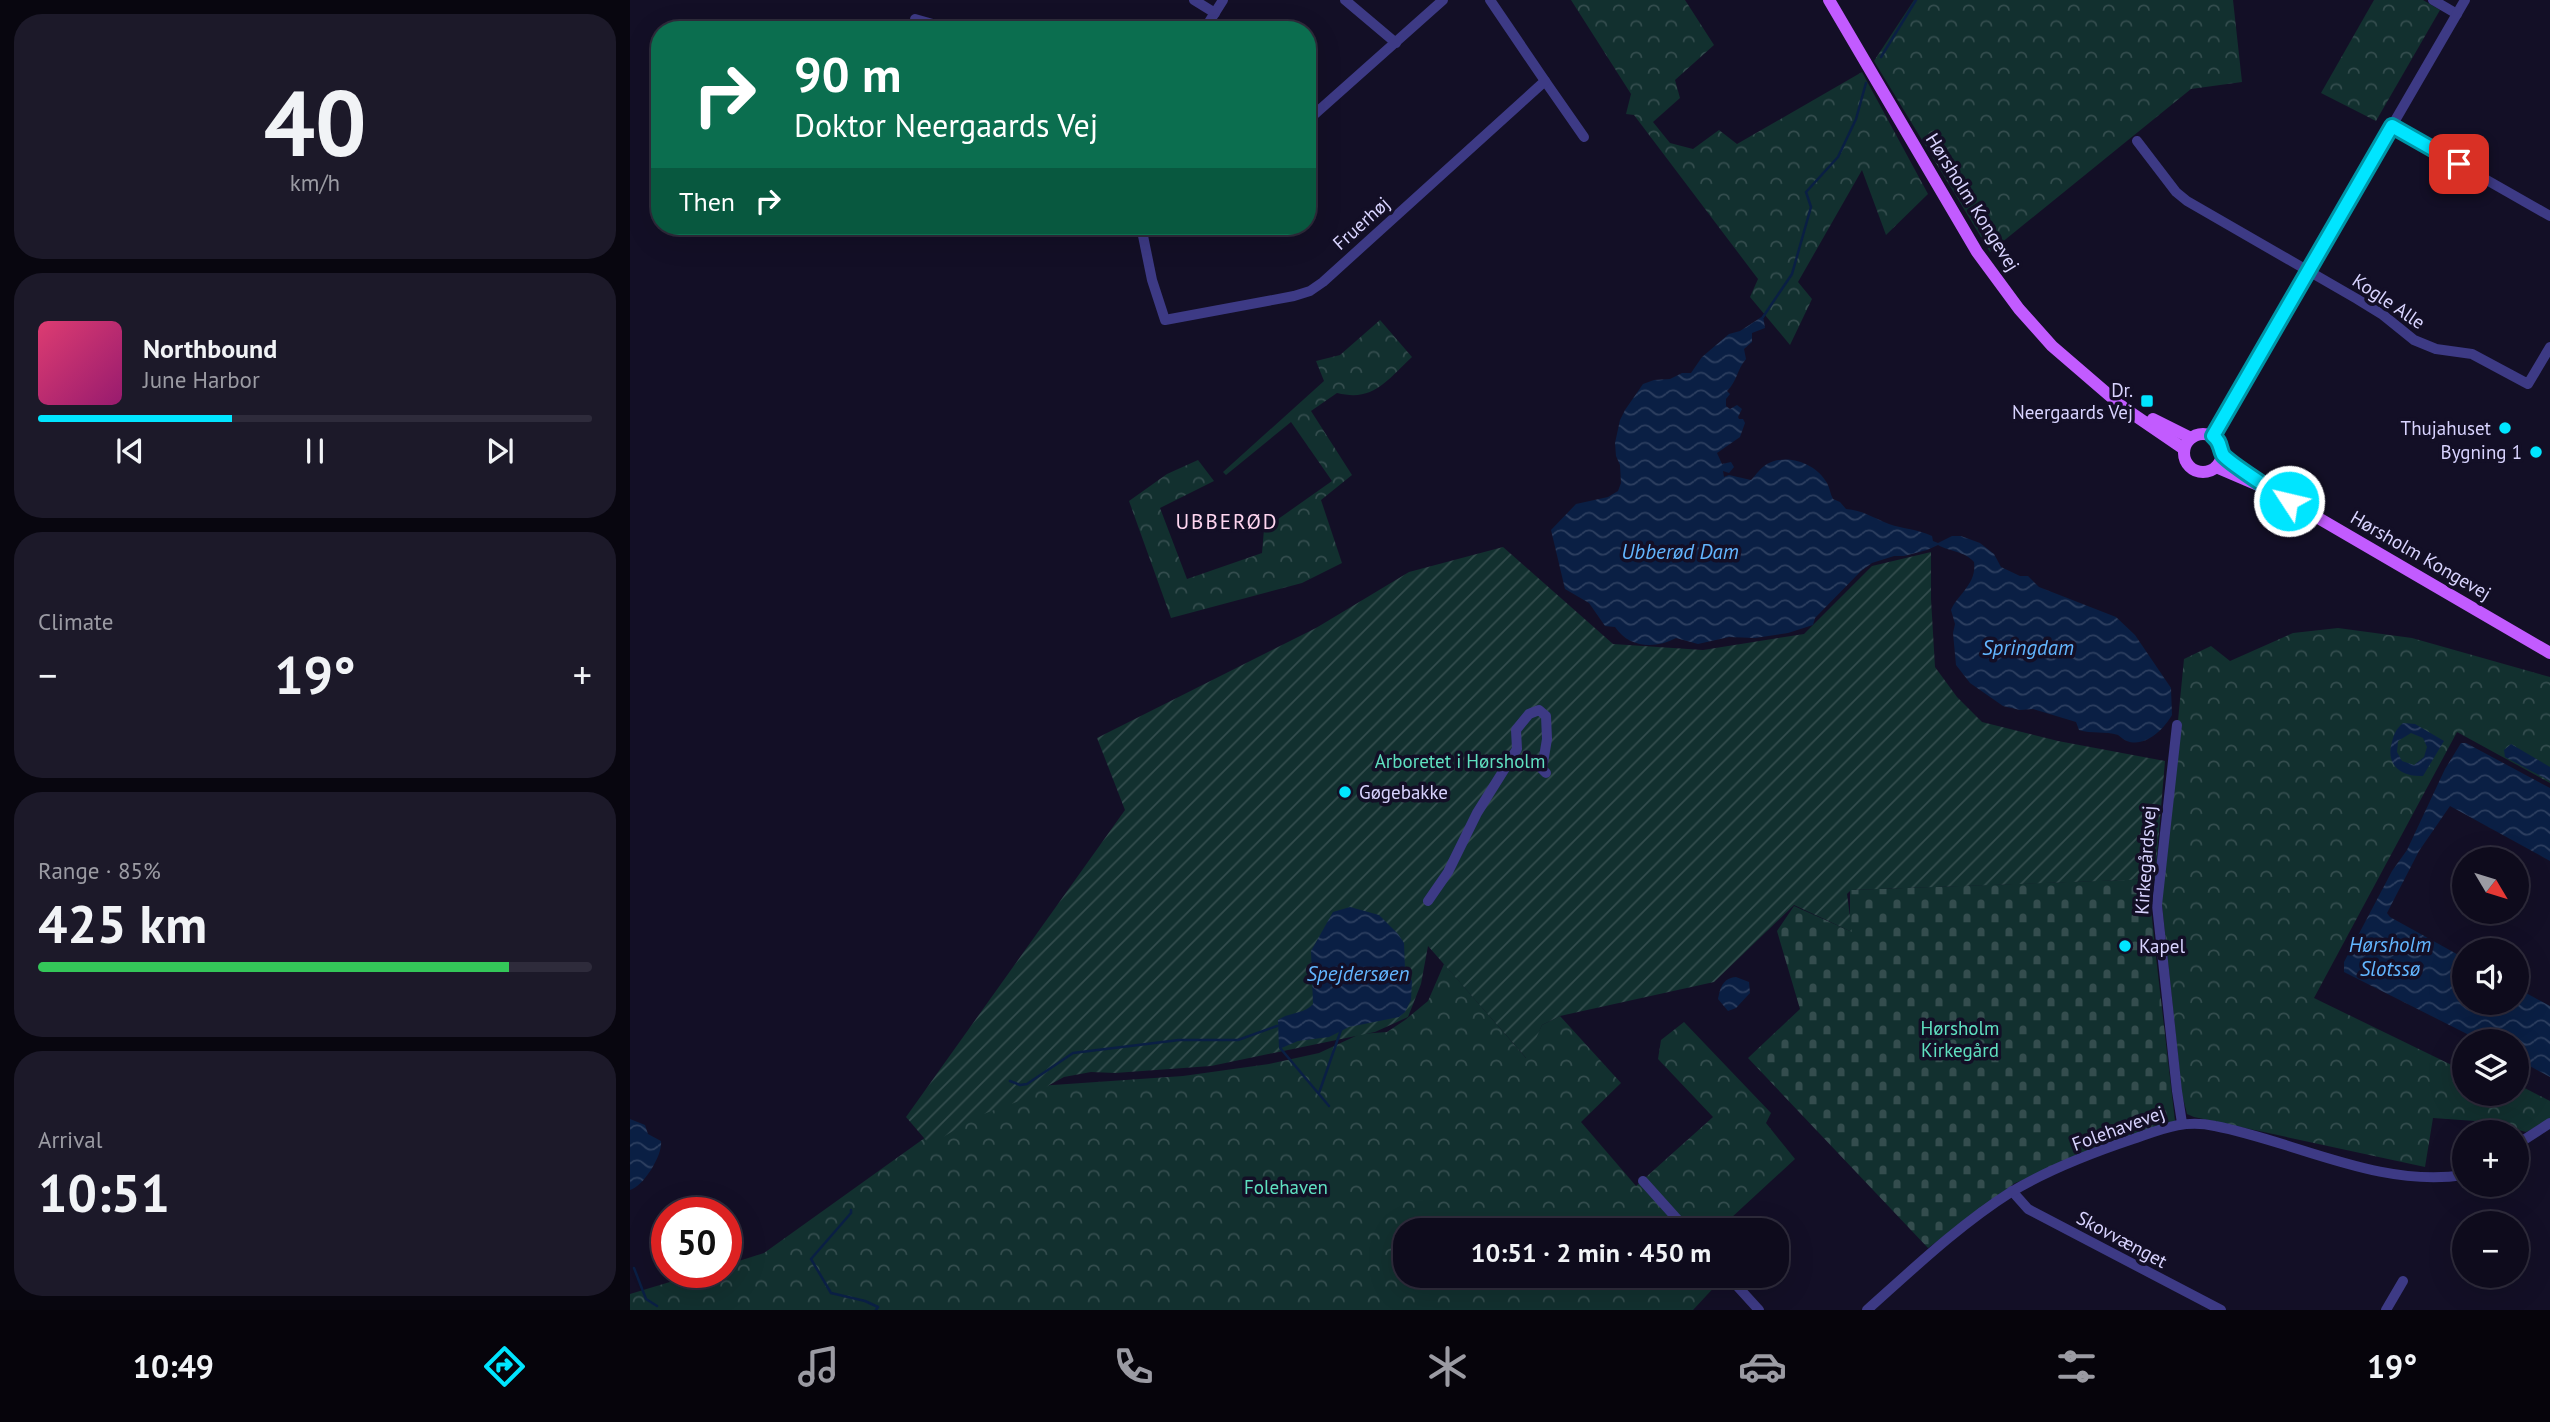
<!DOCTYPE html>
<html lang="en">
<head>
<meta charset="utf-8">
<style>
	body { margin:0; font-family:"PT Sans",sans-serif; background:#1c1929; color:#f1f3f6; height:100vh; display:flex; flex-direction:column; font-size:26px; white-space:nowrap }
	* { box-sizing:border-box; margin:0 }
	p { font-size:23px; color:#9b9ba3 }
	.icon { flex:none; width:38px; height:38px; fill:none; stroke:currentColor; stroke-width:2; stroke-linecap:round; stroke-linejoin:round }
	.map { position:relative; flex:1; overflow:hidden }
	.drawer { display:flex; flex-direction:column; gap:14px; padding:14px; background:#08060f; width:630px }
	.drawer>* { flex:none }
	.guide { position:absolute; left:21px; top:21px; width:665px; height:214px; border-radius:28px; box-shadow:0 7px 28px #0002,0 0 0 2px #2e2b3b; background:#0b6e4f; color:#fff; overflow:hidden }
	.needle { width:46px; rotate:128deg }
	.fabs { position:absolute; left:1822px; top:847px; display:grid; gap:14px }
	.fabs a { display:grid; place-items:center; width:77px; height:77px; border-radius:50%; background:#0e0b1c; box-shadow:0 7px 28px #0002,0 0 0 2px #2e2b3b; font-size:35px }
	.speed { position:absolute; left:21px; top:1197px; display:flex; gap:14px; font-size:35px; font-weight:700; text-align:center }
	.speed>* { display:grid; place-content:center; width:91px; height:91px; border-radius:50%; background:#0e0b1c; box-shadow:0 7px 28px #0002,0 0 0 2px #2e2b3b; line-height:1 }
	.speed .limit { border:10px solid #d22; background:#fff; color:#111 }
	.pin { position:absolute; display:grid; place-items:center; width:60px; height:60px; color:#fff; margin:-30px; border-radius:14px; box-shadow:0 4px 10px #0006 }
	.me { position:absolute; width:77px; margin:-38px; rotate:305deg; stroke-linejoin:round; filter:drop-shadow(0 0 5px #0008) }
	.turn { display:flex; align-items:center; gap:24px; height:147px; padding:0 28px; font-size:32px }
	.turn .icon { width:91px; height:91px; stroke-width:2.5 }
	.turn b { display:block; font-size:49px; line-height:60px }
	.then { display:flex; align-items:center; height:66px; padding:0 28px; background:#0003; gap:14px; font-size:26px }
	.big { font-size:52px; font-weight:600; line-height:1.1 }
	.drawer .card { flex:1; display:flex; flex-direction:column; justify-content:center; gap:10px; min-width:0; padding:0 24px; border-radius:28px; background:#1c1929 }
	.drawer .dial { align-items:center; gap:0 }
	.dial b { font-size:91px; line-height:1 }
	.song { display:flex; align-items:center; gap:21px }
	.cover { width:84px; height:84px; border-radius:10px; background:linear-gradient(135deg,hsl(340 70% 55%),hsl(320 70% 35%)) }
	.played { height:7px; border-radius:4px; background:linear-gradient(90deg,#00e5ff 35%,#2e2b3b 35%) }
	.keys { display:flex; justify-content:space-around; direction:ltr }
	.heat { display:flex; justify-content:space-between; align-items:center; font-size:38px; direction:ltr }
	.charge { height:10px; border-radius:5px; background:linear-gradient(90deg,#34c759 85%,#2e2b3b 0) }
	.trip { position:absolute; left:763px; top:1218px; width:396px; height:70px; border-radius:28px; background:#0e0b1c; box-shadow:0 7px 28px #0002,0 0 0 2px #2e2b3b; font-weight:600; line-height:70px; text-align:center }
	.menu { display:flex; height:112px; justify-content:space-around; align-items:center; background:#06040b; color:#9b9ba3 }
	.menu .icon { width:49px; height:49px }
	.menu .active { color:#00e5ff }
	.menu b { font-size:32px; color:#f1f3f6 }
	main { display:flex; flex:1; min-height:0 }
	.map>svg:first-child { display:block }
	.forest { fill:url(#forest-crowns) }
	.cemetery { fill:url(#cemetery-stones) }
	.garden { fill:url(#garden-furrows) }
	.water { fill:url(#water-waves); fill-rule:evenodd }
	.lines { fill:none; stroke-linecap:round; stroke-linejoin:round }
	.stream { stroke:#0a1f44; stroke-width:2.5 }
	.minor { stroke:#3d3a85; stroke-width:10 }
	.major { stroke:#c25bff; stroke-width:12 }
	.route-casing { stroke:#0095a6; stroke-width:18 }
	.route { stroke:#00e5ff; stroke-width:12 }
	.poi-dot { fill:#00e5ff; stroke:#130f26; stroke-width:2.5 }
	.labels { text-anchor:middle; stroke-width:7; stroke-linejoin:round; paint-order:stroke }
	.street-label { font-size:19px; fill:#d9d4ff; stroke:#130f26 }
	.poi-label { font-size:19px; fill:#d9d4ff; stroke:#130f26; text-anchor:end }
	.park-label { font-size:19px; fill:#5fe0c0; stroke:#130f26 }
	.neighbourhood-label { font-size:21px; letter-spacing:2px; fill:#ffd6f0; stroke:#130f26 }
	.water-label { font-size:21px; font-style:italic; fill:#62b6ff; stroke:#130f26 }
</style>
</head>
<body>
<main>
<section class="drawer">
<div class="card dial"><b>40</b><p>km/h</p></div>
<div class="card">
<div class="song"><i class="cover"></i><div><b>Northbound</b><p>June Harbor</p></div></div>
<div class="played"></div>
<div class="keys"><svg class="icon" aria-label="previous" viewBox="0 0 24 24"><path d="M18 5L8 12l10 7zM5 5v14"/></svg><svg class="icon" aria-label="pause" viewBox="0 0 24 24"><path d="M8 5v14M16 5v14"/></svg><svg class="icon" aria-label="next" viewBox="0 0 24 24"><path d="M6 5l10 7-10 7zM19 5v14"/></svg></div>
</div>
<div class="card"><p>Climate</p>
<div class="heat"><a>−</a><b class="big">19°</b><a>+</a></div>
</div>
<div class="card"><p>Range · 85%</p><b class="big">425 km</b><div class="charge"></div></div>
<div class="card"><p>Arrival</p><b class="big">10:51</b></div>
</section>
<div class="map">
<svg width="1920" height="1310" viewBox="0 0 1920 1310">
	<defs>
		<pattern id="forest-crowns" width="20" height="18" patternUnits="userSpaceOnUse" patternTransform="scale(1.75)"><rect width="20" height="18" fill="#12302f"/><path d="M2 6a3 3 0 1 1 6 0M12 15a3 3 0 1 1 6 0" fill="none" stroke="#344d4e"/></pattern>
		<pattern id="cemetery-stones" width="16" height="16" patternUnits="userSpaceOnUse" patternTransform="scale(1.75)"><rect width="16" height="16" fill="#12302f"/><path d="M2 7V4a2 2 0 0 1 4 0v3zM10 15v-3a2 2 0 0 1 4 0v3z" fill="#344d4e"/></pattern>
		<pattern id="garden-furrows" width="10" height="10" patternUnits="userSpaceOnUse" patternTransform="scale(1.75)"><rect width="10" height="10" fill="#12302f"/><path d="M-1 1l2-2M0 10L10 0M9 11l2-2" fill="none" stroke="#344d4e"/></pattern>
		<pattern id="water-waves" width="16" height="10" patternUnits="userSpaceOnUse" patternTransform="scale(1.75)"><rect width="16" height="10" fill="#0a1f44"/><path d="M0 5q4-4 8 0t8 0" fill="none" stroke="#2d3f60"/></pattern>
	</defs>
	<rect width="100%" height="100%" fill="#130f26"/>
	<g class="forest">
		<path d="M941 0H1055L1084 45 1045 80 1050 98 1023 122 1040 143 1063 149 1089 130 1107 144 1232 72 1298 194 1256 235 1232 170 1168 282 1182 299 1160 345 1120 297 1128 279 1004 115 996 114 1001 94Z"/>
		<path d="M1284 0H1603L1612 82 1561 89 1360 252 1244 61Z"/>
		<path d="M1744 0H1793L1810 10 1746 121 1691 93Z"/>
		<path d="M750 320 782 357C756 381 744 402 707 393L681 411 722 475 691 500 712 563 672 583 541 618 499 501 537 474 568 460 584 481 530 508 557 579 632 553 634 529 702 481 661 422 596 475 593 472 694 381 686 361 710 355Z"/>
		<path d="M1708 628 1782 638 1920 677V783L1827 732 1684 998 1834 1071V1094H1886L1887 1084 1920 1101V1120L1896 1132 1859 1122 1803 1118 1795 1167 1564 1117 1557 1114 1552 1094 1531 895 1554 659 1581 646 1600 661 1663 633Z"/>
		<path d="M814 964 896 1058 912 1025 930 1016 991 1083 951 1122 1006 1186 1083 1117 1028 1059 1031 1040 1054 1022 1141 1113 1136 1123 1165 1159 1088 1230H775V1276H1084L1089 1282 1063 1310H0V1294L73 1272H96V1265L134 1253 317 1122 394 1087 553 1076 639 1064 689 1053 730 1034 757 1032 775 1020 798 1001Z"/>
	</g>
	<path class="cemetery" d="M1522 879 1520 899 1526 957 1545 1121 1385 1183 1298 1248 1118 1058 1170 1009 1147 931 1164 906 1220 931V890Z"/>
	<path class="garden" d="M873 547 983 644 1073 650 1174 634 1242 566 1301 552V599L1305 667 1327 697 1352 722 1428 741 1535 761 1525 879 1221 890 1217 894 1222 932 1164 905 1084 982 930 1016 912 1025 897 1059 798 946 791 984 778 1017 745 1032 581 1066 485 1073 461 1072 434 1077 392 1100 348 1116 300 1145 276 1117 495 810 467 738 686 628 779 572Z"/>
	<g class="water">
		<path d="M1133 316 1135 328 1122 333V342L1114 349 1116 359C1107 369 1107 382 1097 391L1100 394 1096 399V406L1100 409 1107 405 1112 409 1108 417 1109 419H1113L1115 423 1110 437 1087 453 1092 464 1101 462 1104 467 1099 473 1093 471 1094 477 1099 475 1121 480C1126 475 1130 468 1137 464 1157 453 1186 463 1197 483 1200 488 1200 494 1203 499L1210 502 1216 509C1232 510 1244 518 1259 524 1273 529 1288 529 1302 536L1303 541 1308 543 1322 536H1331L1350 543 1364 554 1371 567 1390 576H1398L1409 587 1486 617 1505 635 1541 688 1542 715C1534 729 1515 748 1497 741 1494 740 1491 737 1488 735 1475 731 1462 734 1449 730L1446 722 1403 709 1390 710 1373 706 1340 683 1326 665 1323 633 1325 624 1321 610C1328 594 1347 584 1344 562 1335 551 1320 552 1308 545L1297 550 1274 556H1264L1242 563 1231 571 1185 618 1183 625 1158 633 1125 638 1099 637 1068 644 1046 638C1025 649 999 648 985 627L975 626 959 603 935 589 921 530 946 504 978 497 988 491 991 483 990 465 986 456 985 443 990 420 995 410 1013 384 1024 380 1040 379 1052 373H1061L1072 357 1099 334 1110 331Z"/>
		<path d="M1773 723 1785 724 1814 741 1793 776C1771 777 1755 765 1762 742 1764 734 1766 729 1773 723ZM1781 733 1793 738 1797 747 1794 757 1784 765 1772 761 1767 752 1768 741Z"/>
		<path d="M1831 743H1836L1920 788V861L1820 806 1789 851 1757 913 1760 917 1834 958V1003H1886L1887 988 1920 1006V1077L1887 1059 1886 1041H1851L1714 972V962L1762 871 1777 850 1815 769Z"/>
		<path d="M1881 744 1920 767V781L1875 757 1874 750Z"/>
		<path d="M720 907 749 915 768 934 774 943 775 970 782 981 781 1000 775 1012 769 1017 719 1027 699 1037 668 1041 649 1049 648 1020C659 1012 675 1014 683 1004L681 951 703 912Z"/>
		<path d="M1106 977 1119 982 1120 993 1106 1008 1098 1011 1088 999C1090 988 1093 978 1106 977Z"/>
		<path d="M0 1119 15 1125 18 1134 31 1141C33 1155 13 1187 0 1190Z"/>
	</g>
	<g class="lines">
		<g class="stream">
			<path d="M1251 57 1286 0"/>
			<path d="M1133 317 1162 274 1181 207 1176 192 1208 157 1226 119 1236 83"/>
			<path d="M651 1049 699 1106"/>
			<path d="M380 1081 390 1085 397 1084 443 1053 549 1040H608L647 1026"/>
			<path d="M689 1093 711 1030"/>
			<path d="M221 1210V1213L181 1259 201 1293 235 1301 248 1307 246 1310"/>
			<path d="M4 1268 16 1299 27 1306"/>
		</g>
		<g class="minor">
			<path d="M564 0 585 13"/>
			<path d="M715 0 766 43"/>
			<path d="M1803 0 1827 14"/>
			<path d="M285 19 324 30"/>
			<path d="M574 30 593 0"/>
			<path d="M915 81 954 137"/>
			<path d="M677 121 813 0"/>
			<path d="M1762 126 1920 216"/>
			<path d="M1507 141 1546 192 1557 201 1727 299 1753 315 1784 340 1806 349 1842 354 1898 384 1920 347"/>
			<path d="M511 226 522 280 535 320 664 296 680 291 693 282 915 81 860 0"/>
			<path d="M1582 436 1835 0"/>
			<path d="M1547 725 1527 905 1547 1091 1552 1123"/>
			<path d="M798 901 818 872 847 813 887 749 886 730 899 714 909 710 916 716 917 739 912 769 916 773"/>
			<path d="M1886 1145 1920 1123"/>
			<path d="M1013 1181 1057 1230"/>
			<path d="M1382 1191 1398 1209 1591 1310"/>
			<path d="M1098 1276 1129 1310"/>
			<path d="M1237 1310C1283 1269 1329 1225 1381 1192 1416 1171 1464 1152 1503 1139 1532 1129 1554 1119 1585 1126 1667 1142 1749 1188 1834 1175"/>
			<path d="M1756 1310 1773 1281"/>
		</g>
		<g class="major">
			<path d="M1199 0 1347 252 1389 309 1422 346 1494 408 1554 449"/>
			<path d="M1523 419 1561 438"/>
			<circle cx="1573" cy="453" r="19"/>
			<path d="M1593 454 1628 480"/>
			<path d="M1586 467 1642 491 1920 653"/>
		</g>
	</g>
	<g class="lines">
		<defs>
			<path id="route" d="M1659 501C1650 496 1598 462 1593 455 1589 447 1591 442 1583 436L1762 126 1829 164"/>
		</defs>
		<use href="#route" class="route-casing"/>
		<use href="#route" class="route"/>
	</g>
	<g class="poi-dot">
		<rect x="1510" y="394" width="14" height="14" rx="3.5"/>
		<circle cx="1875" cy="428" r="7"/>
		<circle cx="1906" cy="452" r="7"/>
		<circle cx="715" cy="792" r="7"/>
		<circle cx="1495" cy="946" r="7"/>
	</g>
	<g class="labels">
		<g class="street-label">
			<text transform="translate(1343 202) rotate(58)" y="7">Hørsholm Kongevej</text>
			<text transform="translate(731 223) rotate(-42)" y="7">Fruerhøj</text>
			<text transform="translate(1759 301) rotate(34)" y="7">Kogle Alle</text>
			<text transform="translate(1791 555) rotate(30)" y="7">Hørsholm Kongevej</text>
			<text transform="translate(1515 860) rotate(-86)" y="7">Kirkegårdsvej</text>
			<text transform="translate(1488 1128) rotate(-20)" y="7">Folehavevej</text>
			<text transform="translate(1492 1239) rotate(28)" y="7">Skovvænget</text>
		</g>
		<g class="poi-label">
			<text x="1503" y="397">Dr.<tspan x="1503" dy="22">Neergaards Vej</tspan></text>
			<text x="1861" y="435">Thujahuset</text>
			<text x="1892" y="459">Bygning 1</text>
			<text x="729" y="799" text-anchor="start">Gøgebakke</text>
			<text x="1509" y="953" text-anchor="start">Kapel</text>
		</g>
		<g class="park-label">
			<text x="830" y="768">Arboretet i Hørsholm</text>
			<text x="1330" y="1035">Hørsholm<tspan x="1330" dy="22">Kirkegård</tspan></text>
			<text x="656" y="1194">Folehaven</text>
		</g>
		<g class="neighbourhood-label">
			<text x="597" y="529">UBBERØD</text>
		</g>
		<g class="water-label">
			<text x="1050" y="559">Ubberød Dam</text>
			<text x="1398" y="655">Springdam</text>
			<text x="1760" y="952">Hørsholm<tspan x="1760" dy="24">Slotssø</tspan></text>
			<text x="728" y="981">Spejdersøen</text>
		</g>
	</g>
</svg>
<div class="fabs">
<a><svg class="needle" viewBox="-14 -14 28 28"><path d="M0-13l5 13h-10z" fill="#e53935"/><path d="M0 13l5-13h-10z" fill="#9b9ba3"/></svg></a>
<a><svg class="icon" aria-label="sound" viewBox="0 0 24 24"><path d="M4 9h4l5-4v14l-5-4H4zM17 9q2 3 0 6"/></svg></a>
<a><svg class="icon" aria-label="layers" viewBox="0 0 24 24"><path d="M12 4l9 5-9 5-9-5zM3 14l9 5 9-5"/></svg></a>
<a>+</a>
<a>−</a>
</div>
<div class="speed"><div class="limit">50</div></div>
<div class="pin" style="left:1829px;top:164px;background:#d93025"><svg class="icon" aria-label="arrive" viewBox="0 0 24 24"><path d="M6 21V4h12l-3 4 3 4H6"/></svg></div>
<svg class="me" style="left:1659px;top:501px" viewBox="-20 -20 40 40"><circle r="17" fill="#00e5ff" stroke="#fff" stroke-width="3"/><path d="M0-11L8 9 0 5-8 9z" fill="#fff"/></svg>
<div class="trip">10:51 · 2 min · 450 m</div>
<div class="guide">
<div class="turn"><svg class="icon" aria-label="right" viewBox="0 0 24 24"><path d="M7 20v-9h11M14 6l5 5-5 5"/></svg><div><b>90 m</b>Doktor Neergaards Vej</div></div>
<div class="then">Then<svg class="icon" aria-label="right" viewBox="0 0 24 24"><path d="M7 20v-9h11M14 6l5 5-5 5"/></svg></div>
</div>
</div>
</main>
<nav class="menu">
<b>10:49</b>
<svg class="icon active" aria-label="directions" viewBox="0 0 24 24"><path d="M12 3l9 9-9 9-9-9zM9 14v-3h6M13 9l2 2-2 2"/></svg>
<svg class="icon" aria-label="music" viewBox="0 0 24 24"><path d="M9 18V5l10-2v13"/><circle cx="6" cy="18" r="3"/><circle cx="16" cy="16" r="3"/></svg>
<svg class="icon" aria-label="phone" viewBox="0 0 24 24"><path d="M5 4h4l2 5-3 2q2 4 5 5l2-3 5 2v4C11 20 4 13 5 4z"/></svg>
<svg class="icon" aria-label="climate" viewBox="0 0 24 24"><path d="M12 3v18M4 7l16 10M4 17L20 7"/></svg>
<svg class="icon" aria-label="car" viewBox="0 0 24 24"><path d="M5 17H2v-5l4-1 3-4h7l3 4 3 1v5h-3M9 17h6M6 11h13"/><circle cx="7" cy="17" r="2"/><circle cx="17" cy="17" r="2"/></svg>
<svg class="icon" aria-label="filters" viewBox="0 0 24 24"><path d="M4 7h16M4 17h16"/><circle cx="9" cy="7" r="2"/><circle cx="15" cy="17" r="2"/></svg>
<b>19°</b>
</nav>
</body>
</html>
